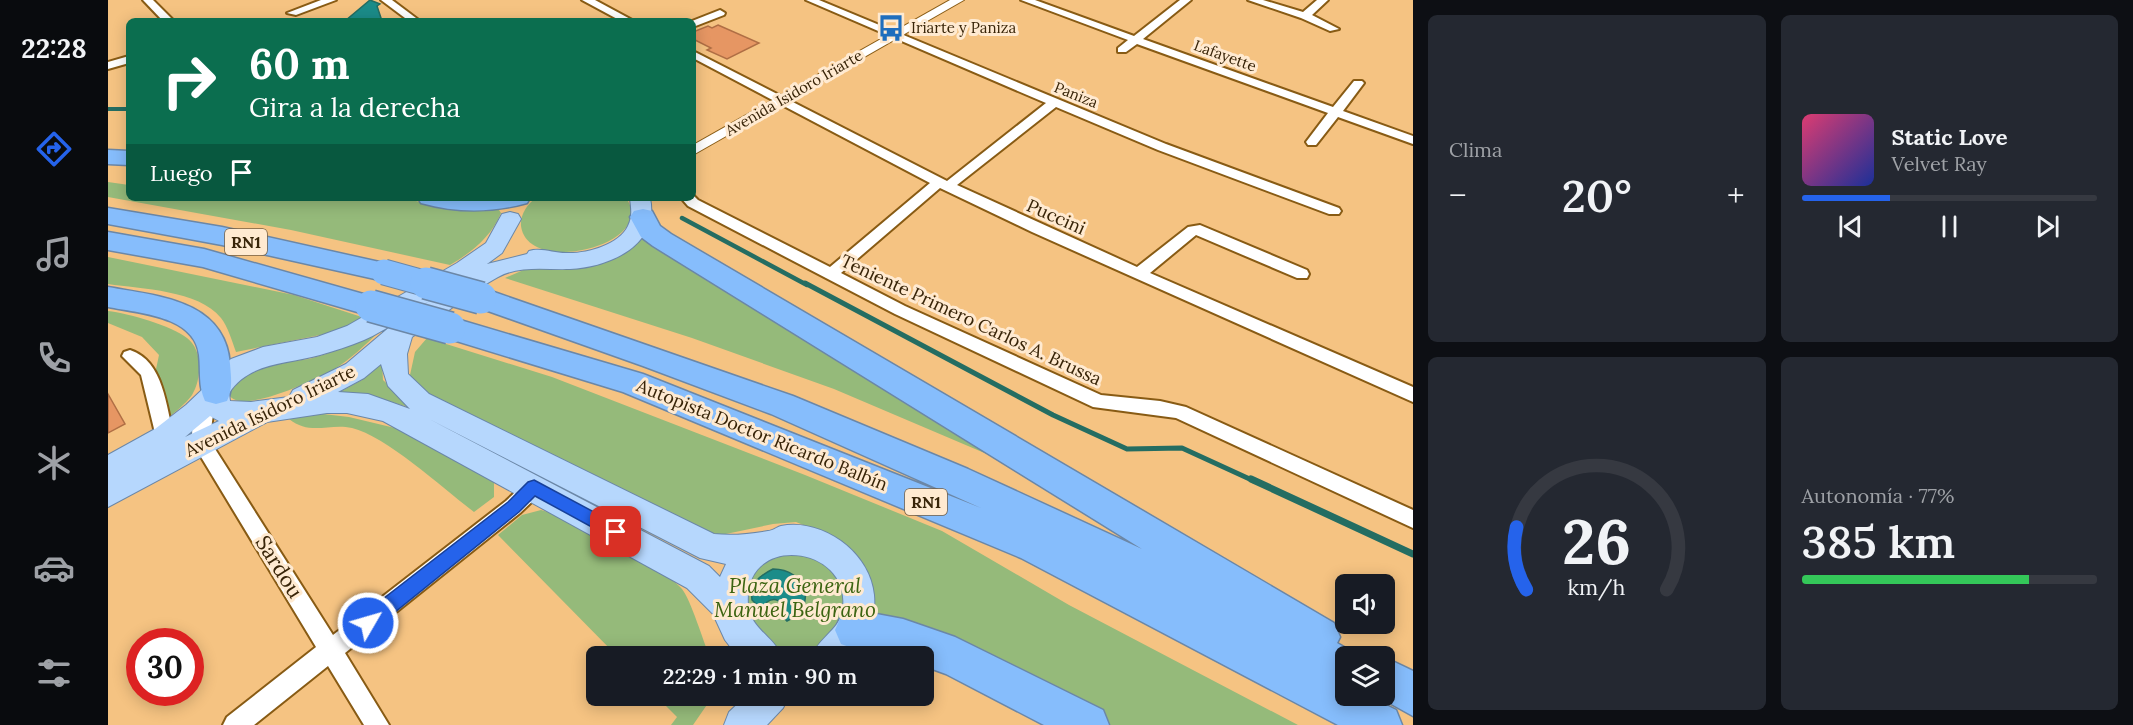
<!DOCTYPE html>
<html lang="es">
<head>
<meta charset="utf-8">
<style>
	body { margin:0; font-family:Lora,serif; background:#242831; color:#f1f3f6; height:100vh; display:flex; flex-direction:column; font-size:22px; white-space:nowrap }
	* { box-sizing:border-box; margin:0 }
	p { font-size:20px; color:#9ea1a6 }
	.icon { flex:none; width:33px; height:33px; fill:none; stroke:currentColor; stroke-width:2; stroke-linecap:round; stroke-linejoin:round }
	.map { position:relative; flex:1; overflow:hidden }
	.drawer { display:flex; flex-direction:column; gap:15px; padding:15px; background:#0d0f14; width:720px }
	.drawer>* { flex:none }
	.top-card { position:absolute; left:18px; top:18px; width:570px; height:183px; border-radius:9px; box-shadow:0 3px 15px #0003; background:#0b6e4f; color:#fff; overflow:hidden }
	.buttons { position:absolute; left:1227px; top:574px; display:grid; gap:12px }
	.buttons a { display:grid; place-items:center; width:60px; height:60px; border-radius:9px; background:#171b24; box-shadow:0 3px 15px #0003; font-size:30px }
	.speed { position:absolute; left:18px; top:628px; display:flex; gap:12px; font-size:30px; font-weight:700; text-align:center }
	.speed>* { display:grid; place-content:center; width:78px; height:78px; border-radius:50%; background:#171b24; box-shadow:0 3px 15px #0003; line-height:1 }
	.speed .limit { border:9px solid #d22; background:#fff; color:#111 }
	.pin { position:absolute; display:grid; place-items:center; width:51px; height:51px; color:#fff; margin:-26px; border-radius:12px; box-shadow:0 3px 9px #0006 }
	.me { position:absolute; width:66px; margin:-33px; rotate:52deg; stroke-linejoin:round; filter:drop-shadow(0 0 4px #0008) }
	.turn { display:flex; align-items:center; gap:21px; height:126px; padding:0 24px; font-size:27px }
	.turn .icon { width:78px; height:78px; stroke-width:2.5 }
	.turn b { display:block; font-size:42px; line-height:51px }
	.then { display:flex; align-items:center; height:57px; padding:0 24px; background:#0003; gap:12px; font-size:22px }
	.big { font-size:45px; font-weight:600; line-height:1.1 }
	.drawer .widget { flex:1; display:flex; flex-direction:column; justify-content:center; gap:9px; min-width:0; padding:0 21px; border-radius:9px; background:#242831 }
	.drawer .dial { align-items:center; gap:0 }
	.dial svg { height:156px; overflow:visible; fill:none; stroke:#363941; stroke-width:7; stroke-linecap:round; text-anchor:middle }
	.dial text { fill:#f1f3f6; stroke:none }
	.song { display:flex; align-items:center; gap:18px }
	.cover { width:72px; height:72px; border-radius:9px; background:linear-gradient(135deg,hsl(340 70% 55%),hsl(230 70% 35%)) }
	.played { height:6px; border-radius:3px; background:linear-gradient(90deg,#2563eb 30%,#363941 30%) }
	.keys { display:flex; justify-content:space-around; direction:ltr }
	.heat { display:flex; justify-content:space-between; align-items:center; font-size:33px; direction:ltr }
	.charge { height:9px; border-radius:4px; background:linear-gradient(90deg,#34c759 77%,#363941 0) }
	.drawer .tiles { flex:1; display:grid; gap:15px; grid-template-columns:repeat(2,1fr) }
	.trip { position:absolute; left:478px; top:646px; width:348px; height:60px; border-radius:9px; background:#171b24; box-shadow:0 3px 15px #0003; font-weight:600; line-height:60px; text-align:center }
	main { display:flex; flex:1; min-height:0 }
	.menu { display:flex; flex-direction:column; width:108px; justify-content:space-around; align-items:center; background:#090b0e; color:#9ea1a6 }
	.menu .icon { width:42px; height:42px }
	.menu .on { color:#2563eb }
	.menu b { font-size:27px; color:#f1f3f6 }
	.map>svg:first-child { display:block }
	.green { fill:#95ba7a }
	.water { fill:#1b8c89; stroke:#246d62; stroke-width:1.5 }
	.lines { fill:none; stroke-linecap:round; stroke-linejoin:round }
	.stream-far3 { stroke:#246d62; stroke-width:4 }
	.stream-far2 { stroke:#246d62; stroke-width:4.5 }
	.stream-far1 { stroke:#246d62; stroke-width:5 }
	.stream { stroke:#246d62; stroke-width:7 }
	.building { fill:#e69663; stroke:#b06f45; stroke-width:1.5 }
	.minor-casing { stroke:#885b14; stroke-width:4 }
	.tertiary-casing { stroke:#885b14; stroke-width:2 }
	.primary-casing { stroke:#6b87a7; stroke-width:2 }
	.motorway-casing { stroke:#6b87a7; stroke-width:3 }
	.minor { fill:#fff; fill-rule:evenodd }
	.tertiary { fill:#fff; fill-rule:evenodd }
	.primary { fill:#b6d7fd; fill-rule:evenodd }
	.motorway { fill:#86bdfc; fill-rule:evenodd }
	.motorway-bridge-far1-casing { stroke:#6b87a7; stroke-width:27; stroke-linecap:butt }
	.motorway-bridge-casing { stroke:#6b87a7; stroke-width:34; stroke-linecap:butt }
	.motorway-bridge-far1 { stroke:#86bdfc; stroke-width:25 }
	.motorway-bridge { stroke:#86bdfc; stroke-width:31 }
	.route { fill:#2563eb; stroke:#184099; stroke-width:1.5 }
	.labels { text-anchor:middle; stroke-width:6; stroke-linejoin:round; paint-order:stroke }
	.far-poi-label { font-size:15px; fill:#382408; stroke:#ffead1; text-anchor:start }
	.far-street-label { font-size:15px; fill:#382408; stroke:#ffead1 }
	.shield { fill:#ffead1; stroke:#745f44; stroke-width:1.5 }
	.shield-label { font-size:16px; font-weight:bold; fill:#382408 }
	.street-label { font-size:18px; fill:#382408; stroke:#ffead1 }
	.near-street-label { font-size:21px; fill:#382408; stroke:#ffead1 }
	.near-park-label { font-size:21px; font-style:italic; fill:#3c6411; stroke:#ffead1 }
</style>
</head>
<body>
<main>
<nav class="menu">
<b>22:28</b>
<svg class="icon on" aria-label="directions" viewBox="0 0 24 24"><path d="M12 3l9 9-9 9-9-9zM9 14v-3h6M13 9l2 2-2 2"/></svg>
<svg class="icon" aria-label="music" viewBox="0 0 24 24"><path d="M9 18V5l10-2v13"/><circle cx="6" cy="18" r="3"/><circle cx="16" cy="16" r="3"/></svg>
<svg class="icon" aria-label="phone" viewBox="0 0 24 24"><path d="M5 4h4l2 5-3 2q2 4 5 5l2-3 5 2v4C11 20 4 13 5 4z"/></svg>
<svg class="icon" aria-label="climate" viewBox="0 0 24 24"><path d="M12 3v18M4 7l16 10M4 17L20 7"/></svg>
<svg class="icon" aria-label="car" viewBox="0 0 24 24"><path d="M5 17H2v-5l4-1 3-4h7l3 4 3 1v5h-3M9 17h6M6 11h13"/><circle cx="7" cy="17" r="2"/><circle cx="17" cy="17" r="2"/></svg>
<svg class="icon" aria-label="filters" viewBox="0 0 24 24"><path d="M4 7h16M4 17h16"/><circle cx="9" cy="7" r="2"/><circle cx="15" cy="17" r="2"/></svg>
</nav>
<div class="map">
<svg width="1305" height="725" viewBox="0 0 1305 725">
	<rect width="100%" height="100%" fill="#f5c382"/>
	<g class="green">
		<path d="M0 182 21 185V198H296L320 204 389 207 393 213C383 237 364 252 342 265L183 230 0 197Z"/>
		<path d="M428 198H518C552 244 420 278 413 226 412 215 419 204 428 198Z"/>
		<path d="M536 235 942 481 726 389 584 338 397 278 420 268 513 255 526 246Z"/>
		<path d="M0 257 186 295 263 320 242 329 128 352C124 341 120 327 113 318 91 290 33 289 0 284Z"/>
		<path d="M0 311C20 313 64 326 79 338 95 350 94 379 84 395 78 404 65 413 57 421L47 374 51 355 34 337 0 323Z"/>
		<path d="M272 331C257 345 243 359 225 370 209 379 126 419 120 392L129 377 163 364 201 359 218 354Z"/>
		<path d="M319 338 444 377 697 475 834 531 961 605 1190 725H999L777 620 764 609 710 531 688 522 665 524 613 535 595 531 316 392 302 375 307 352Z"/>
		<path d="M274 363 275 380 304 408 266 397 228 394 254 380Z"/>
		<path d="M215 414 241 417 287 428 383 479 386 483V497L366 512C337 490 278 436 244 428 221 423 202 436 181 419Z"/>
		<path d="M433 510C458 517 559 570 574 589 583 600 595 641 602 657H510L390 535 414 515Z"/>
		<path d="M674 545 725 560 741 611 721 642 705 650 687 653 668 649 640 626 636 576Z"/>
		<path d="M548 696H605L585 725H563L569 717Z"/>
	</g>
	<g class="water">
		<path d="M262 0 272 4 269 6 274 21H237Z"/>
		<path d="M665 569C698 569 711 606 679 621L674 616 676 605C670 600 666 597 659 602L655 611 644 600C642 583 651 576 665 569Z"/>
	</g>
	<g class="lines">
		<path class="stream-far3" d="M0 109H21"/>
		<path class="stream-far2" d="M574 218 699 285"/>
		<path class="stream-far1" d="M697 283 945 415 1019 449 1074 448 1146 481"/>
		<path class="stream" d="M1143 479 1305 554"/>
	</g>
	<g class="building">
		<path d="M610 25 651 43 619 59 599 50 603 48 585 39V32L600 26 604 28Z"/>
		<path d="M0 394 17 424 0 433Z"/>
	</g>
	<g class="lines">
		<defs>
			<g id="minor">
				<path d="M35 0H45L66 21H55Z"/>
				<path d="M213 0H228L188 15 179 13Z"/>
				<path d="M273 0H284L312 21H301Z"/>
				<path d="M474 0H487L526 21H513Z"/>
				<path d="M698 0H711L1058 144 1231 208 1233 211 1231 214H1221L1050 150 948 107 849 185 1029 267 1080 227 1092 225 1199 270 1201 274 1199 278H1189L1088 235 1042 273 1305 387V402L924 232 832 188 733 273 797 306 993 395 1052 401 1078 407 1305 510V528L1068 418 985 407 787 314 580 206 573 198H585V195L590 200 722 267 822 183 585 58V51L839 181 938 103Z"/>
				<path d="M913 0H927L1026 36 1072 0H1083L1035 39 1225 107 1246 81H1254L1256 83 1235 111 1305 136V144L1230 117 1208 145H1200L1198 142 1220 113 1029 44 1018 52H1010V48L1020 40Z"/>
				<path d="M1140 0H1155L1195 12 1209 0H1220L1204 15 1231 29 1222 31 1193 18Z"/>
				<path d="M612 10 617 13 616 15 585 27 584 21Z"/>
				<path d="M21 56V63L0 69V62Z"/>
				<path d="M22 350C56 361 58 407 66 437L63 442 57 445 51 442 48 437 33 375 14 356 16 352Z"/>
				<path d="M98 396 104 398C108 405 102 430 102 441L225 635 398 501 419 481 426 479 433 481 435 487 433 493 412 513 237 653 281 725H256L220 666 146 725H115L119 717 208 647 84 442C84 427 85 412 92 398Z"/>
			</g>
			<path id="tertiary" d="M842 0H856L585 155V145Z"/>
			<g id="primary">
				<path d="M522 198H542C552 245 502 267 462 269 438 270 412 265 390 277 360 293 332 318 304 337L299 354 300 374 321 394 606 534C624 536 643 534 660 531 664 531 669 527 673 526 714 518 762 552 766 595 768 618 761 641 744 657H703C711 638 730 630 734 613 749 546 634 529 640 605 643 630 666 636 674 657H630L617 640 605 614 579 588 275 421 239 413H219L159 422 0 507V455L47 429 78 405 99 385 108 371 123 359 155 347 209 337 239 326 349 263 378 243 394 214 402 212 410 214 413 219 394 253 379 264 419 254 421 251C433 247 445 253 458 253 478 254 511 245 520 226 525 216 523 208 522 198ZM323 300 284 325 238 364 185 390 181 397 143 402 122 401 121 393C141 362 180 364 212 355 226 351 242 346 256 340 279 330 301 313 323 300ZM273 364 280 386 302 409 260 394 230 392 256 378ZM102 416 111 421 77 437ZM321 419 592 558 618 564 612 577 601 566Z"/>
				<path d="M638 696H681L675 708 659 725H616L621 712Z"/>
			</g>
			<g id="motorway">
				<path d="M0 150 21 151V165L0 164Z"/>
				<path d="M310 198H422L419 203C383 213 349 213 313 203Z"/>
				<path d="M0 208 114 227 276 263 286 265 289 272 286 279 276 281 114 245 0 224Z"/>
				<path d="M535 209 544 211 552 226 563 234 1226 623 1232 637 1229 643 1253 657H1238V696H1260L1288 710 1294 725H1230L913 558 515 392 332 336 328 328 332 320 342 317 535 374 873 508 663 414 535 366 363 305 359 298 363 291 373 288 383 291 685 396 860 469 1034 549 545 246 533 237 522 217 526 211Z"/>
				<path d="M0 232 96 249 273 299 277 306 273 313 263 316 95 267 0 250Z"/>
				<path d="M0 287C50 296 117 300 122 364 123 377 125 389 119 401L108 404 97 401C90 386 93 371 91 355 87 316 31 313 0 307Z"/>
				<path d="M747 610 795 619 847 637 995 710 1001 725H936L838 674 816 666V657C787 657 760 655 733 644L727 630 733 616Z"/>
				<path d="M1275 657H1276L1305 671V716L1269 696H1276Z"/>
			</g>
		</defs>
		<use href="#minor" class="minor-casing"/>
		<use href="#tertiary" class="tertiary-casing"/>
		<use href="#primary" class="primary-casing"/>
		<use href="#motorway" class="motorway-casing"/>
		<use href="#minor" class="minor"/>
		<use href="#tertiary" class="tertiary"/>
		<use href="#primary" class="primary"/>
		<use href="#motorway" class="motorway"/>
		<defs>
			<path id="motorway-bridge-far1" d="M276 272 323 285"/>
			<g id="motorway-bridge">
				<path d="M318 283 373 298"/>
				<path d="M263 306 342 328"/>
			</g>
		</defs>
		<use href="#motorway-bridge-far1" class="motorway-bridge-far1-casing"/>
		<use href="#motorway-bridge" class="motorway-bridge-casing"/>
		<use href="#motorway-bridge-far1" class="motorway-bridge-far1"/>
		<use href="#motorway-bridge" class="motorway-bridge"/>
	</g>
	<path class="route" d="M426 480 514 527 516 532 514 537 508 539 502 537 427 496 411 512 266 629 260 632 253 629 251 623 253 616 400 502 420 482Z"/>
	<defs>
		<symbol id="bus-bare" viewBox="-9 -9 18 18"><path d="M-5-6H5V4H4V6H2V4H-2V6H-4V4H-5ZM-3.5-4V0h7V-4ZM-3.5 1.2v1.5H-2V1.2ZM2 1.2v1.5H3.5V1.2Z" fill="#1f6ebd" stroke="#ffead1" stroke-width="2.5" paint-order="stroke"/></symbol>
	</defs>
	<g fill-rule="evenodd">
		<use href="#bus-bare" x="764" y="9" width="38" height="38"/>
	</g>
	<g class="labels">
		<g class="far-poi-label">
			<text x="803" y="33">Iriarte y Paniza</text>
		</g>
		<g class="far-street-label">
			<text transform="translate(1117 56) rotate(20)" y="5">Lafayette</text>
			<text transform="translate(686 93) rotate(-30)" y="5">Avenida Isidoro Iriarte</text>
			<text transform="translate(968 95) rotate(22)" y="5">Paniza</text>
		</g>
		<g class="shield">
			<rect x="117" y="229" width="42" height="26" rx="4.5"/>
			<rect x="797" y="489" width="42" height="26" rx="4.5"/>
		</g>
		<g class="shield-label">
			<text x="138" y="248">RN1</text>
			<text x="818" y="508">RN1</text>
		</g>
		<g class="street-label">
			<text transform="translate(948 217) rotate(24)" y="6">Puccini</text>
			<text transform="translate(863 320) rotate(25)" y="6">Teniente Primero Carlos A. Brussa</text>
			<text transform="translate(162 411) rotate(-26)" y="6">Avenida Isidoro Iriarte</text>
			<text transform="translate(654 435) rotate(22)" y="6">Autopista Doctor Ricardo Balbín</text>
		</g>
		<g class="near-street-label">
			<text transform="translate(171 567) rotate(58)" y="7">Sardou</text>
		</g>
		<g class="near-park-label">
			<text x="687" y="593">Plaza General<tspan x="687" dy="24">Manuel Belgrano</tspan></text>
		</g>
	</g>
</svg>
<div class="buttons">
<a><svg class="icon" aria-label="sound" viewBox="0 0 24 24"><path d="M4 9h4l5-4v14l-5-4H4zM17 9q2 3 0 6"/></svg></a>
<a><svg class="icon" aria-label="layers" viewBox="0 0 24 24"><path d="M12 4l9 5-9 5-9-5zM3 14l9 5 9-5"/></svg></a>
</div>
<div class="speed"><div class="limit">30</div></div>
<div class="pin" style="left:508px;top:532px;background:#d93025"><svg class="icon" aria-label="arrive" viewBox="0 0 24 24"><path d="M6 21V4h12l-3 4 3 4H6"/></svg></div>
<svg class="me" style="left:260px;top:623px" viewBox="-20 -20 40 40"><circle r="17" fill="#2563eb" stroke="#fff" stroke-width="3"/><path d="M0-11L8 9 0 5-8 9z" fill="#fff"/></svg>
<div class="trip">22:29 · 1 min · 90 m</div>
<div class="top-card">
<div class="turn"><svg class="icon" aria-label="right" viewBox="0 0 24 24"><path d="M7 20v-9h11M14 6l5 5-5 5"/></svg><div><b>60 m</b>Gira a la derecha</div></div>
<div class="then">Luego<svg class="icon" aria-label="arrive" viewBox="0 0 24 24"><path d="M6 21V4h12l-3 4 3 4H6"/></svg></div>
</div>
</div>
<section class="drawer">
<div class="tiles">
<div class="widget"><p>Clima</p>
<div class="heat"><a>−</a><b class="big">20°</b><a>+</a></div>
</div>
<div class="widget">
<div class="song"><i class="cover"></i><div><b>Static Love</b><p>Velvet Ray</p></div></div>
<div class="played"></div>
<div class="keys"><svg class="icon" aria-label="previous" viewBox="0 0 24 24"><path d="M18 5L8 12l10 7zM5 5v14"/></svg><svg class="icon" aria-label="pause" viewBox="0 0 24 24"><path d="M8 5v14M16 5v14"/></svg><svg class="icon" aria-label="next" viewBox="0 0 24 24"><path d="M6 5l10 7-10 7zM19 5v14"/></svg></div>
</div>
<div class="widget dial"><svg viewBox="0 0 100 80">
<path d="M14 69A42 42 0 1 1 86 69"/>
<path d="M14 69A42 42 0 0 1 9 37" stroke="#2563eb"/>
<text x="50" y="56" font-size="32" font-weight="700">26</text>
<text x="50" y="72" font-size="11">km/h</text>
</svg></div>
<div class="widget"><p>Autonomía · 77%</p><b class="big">385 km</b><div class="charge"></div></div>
</div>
</section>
</main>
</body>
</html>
